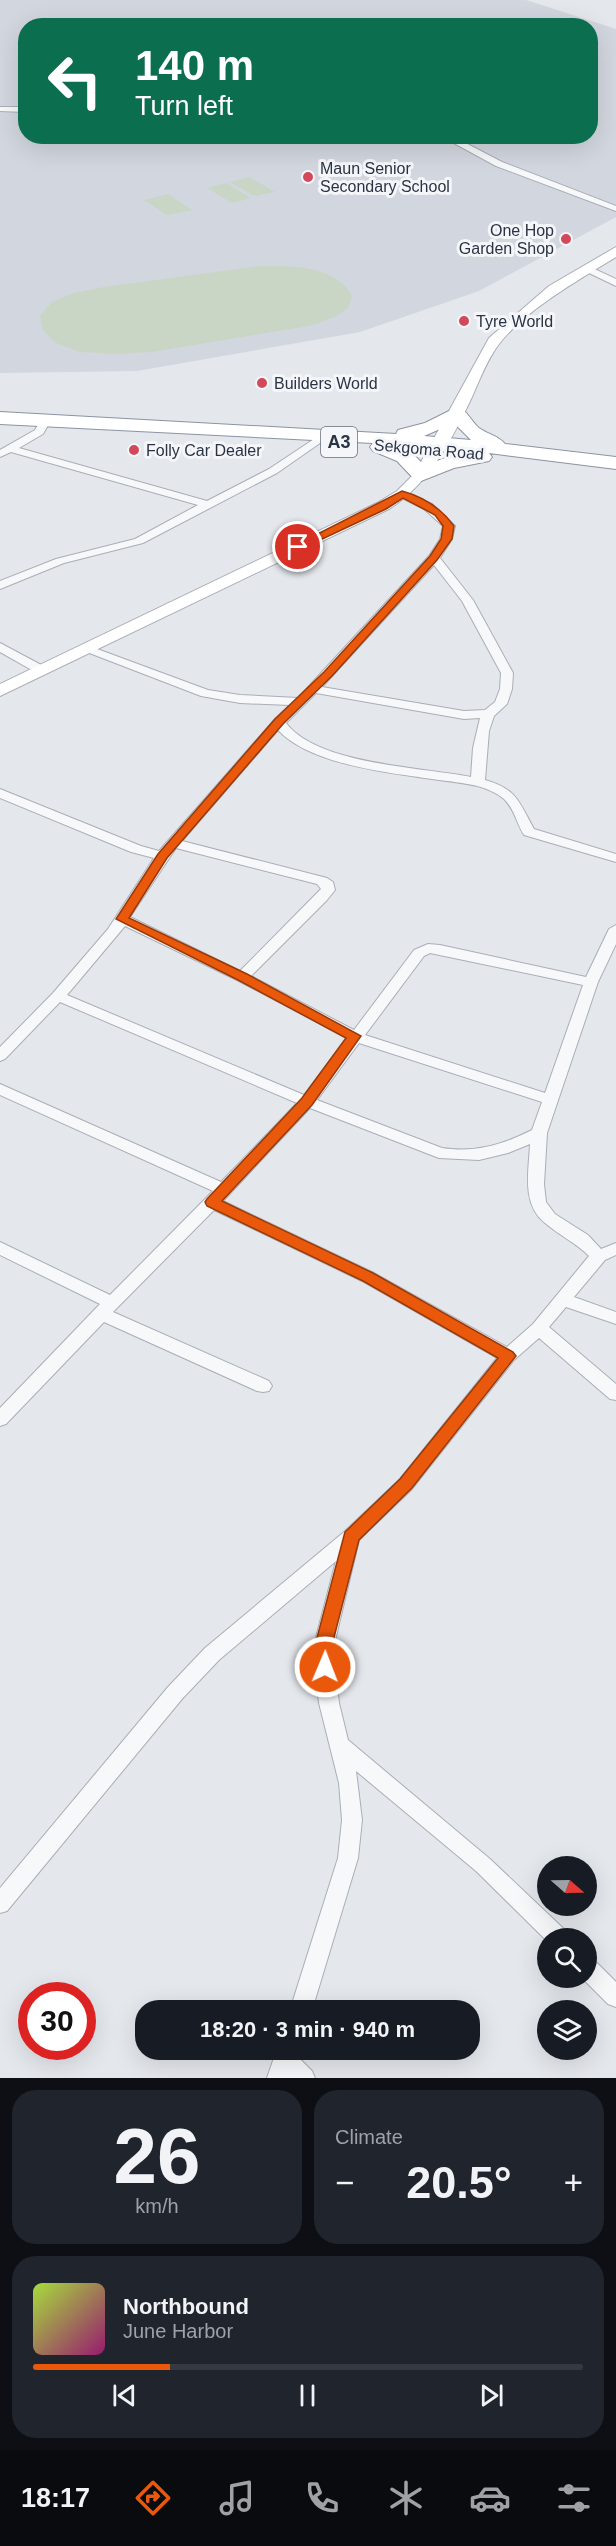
<!DOCTYPE html>
<html lang="en">
<head>
<meta charset="utf-8">
<style>
	body { margin:0; font-family:Helvetica,sans-serif; background:#20242c; color:#f1f3f6; height:100vh; display:flex; flex-direction:column; font-size:22px; white-space:nowrap }
	* { box-sizing:border-box; margin:0 }
	p { font-size:20px; color:#9ea1a6 }
	.icon { flex:none; width:33px; height:33px; fill:none; stroke:currentColor; stroke-width:2; stroke-linecap:round; stroke-linejoin:round }
	.map { position:relative; height:2078px; overflow:hidden }
	.sheet { display:flex; flex-direction:column; gap:12px; padding:12px; background:#0d0f14; flex:1 }
	.sheet>* { flex:none }
	.guide { position:absolute; left:18px; top:18px; width:580px; height:126px; border-radius:24px; box-shadow:0 6px 24px #0002; background:#0b6e4f; color:#fff; overflow:hidden }
	.needle { width:39px; rotate:110deg }
	.buttons { position:absolute; left:537px; top:1856px; display:grid; gap:12px }
	.buttons a { display:grid; place-items:center; width:60px; height:60px; border-radius:50%; background:#171b24; box-shadow:0 6px 24px #0002; font-size:30px }
	.speed { position:absolute; left:18px; top:1982px; display:flex; gap:12px; font-size:30px; font-weight:700; text-align:center }
	.speed>* { display:grid; place-content:center; width:78px; height:78px; border-radius:50%; background:#171b24; box-shadow:0 6px 24px #0002; line-height:1 }
	.speed .limit { border:9px solid #d22; background:#fff; color:#111 }
	.pin { position:absolute; display:grid; place-items:center; width:51px; height:51px; color:#fff; margin:-26px; border:3px solid #fff; border-radius:50%; box-shadow:0 2px 6px #0007 }
	.me { position:absolute; width:66px; margin:-33px; rotate:1deg; stroke-linejoin:round; filter:drop-shadow(0 0 4px #0008) }
	.turn { display:flex; align-items:center; gap:21px; height:126px; padding:0 18px; font-size:27px }
	.turn .icon { width:78px; height:78px; stroke-width:2.5 }
	.turn b { display:block; font-size:42px; line-height:51px }
	.big { font-size:45px; font-weight:700; line-height:1.1 }
	.sheet .tile { flex:1; display:flex; flex-direction:column; justify-content:center; gap:9px; min-width:0; padding:0 21px; border-radius:24px; background:#20242c }
	.sheet .dial { align-items:center; gap:0 }
	.dial b { font-size:78px; line-height:1 }
	.song { display:flex; align-items:center; gap:18px }
	.cover { width:72px; height:72px; border-radius:9px; background:linear-gradient(135deg,hsl(80 70% 55%),hsl(320 70% 35%)) }
	.played { height:6px; border-radius:3px; background:linear-gradient(90deg,#ea580c 25%,#363941 25%) }
	.keys { display:flex; justify-content:space-around; direction:ltr }
	.heat { display:flex; justify-content:space-between; align-items:center; font-size:33px; direction:ltr }
	.sheet .tiles { flex:1; display:grid; gap:12px; grid-template-columns:1fr 1fr }
	.tile:last-child { grid-column:span 2 }
	.trip { position:absolute; left:135px; top:2000px; width:345px; height:60px; border-radius:24px; background:#171b24; box-shadow:0 6px 24px #0002; font-weight:700; line-height:60px; text-align:center }
	.menu { display:flex; height:96px; justify-content:space-around; align-items:center; background:#090b0e; color:#9ea1a6 }
	.menu .icon { width:42px; height:42px }
	.menu .on { color:#ea580c }
	.menu b { font-size:27px; color:#f1f3f6 }
	.map>svg:first-child { display:block }
	.built { fill:#d2d6de; fill-rule:evenodd }
	.green { fill:#c9d6c5 }
	.lines { fill:none; stroke-linecap:round; stroke-linejoin:round }
	.street-casing { stroke:#a9aeb7; stroke-width:2 }
	.secondary-casing { stroke:#a9aeb7; stroke-width:2 }
	.highway-casing { stroke:#8b94a3; stroke-width:2 }
	.street { fill:#f7f8fa; fill-rule:evenodd }
	.secondary { fill:#fff; fill-rule:evenodd }
	.highway { fill:#fff; fill-rule:evenodd }
	.route { fill:#ea580c; stroke:#983908; stroke-width:1.5 }
	.poi-dot { fill:#d1495b; stroke:#f4f6f9; stroke-width:2 }
	.labels { text-anchor:middle; stroke-width:6; stroke-linejoin:round; paint-order:stroke }
	.far-poi-label { font-size:16px; fill:#2b3445; stroke:#f4f6f9; text-anchor:start }
	.far-street-label { font-size:16px; fill:#2b3445; stroke:#f4f6f9 }
	.shield { fill:#f4f6f9; stroke:#676e7b; stroke-width:1.5 }
	.shield-label { font-size:18px; font-weight:bold; fill:#2b3445 }
</style>
</head>
<body>
<div class="map">
<svg width="616" height="2078" viewBox="0 0 616 2078">
	<rect width="100%" height="100%" fill="#e4e7ec"/>
	<path class="built" d="M0 0H526L616 29V217L479 291 360 332 137 371 0 373ZM26 26H591V136H26Z"/>
	<g class="green">
		<path d="M250 177 275 192 254 196 230 182Z"/>
		<path d="M226 183 251 198 232 203 207 188Z"/>
		<path d="M168 194 192 210 167 215 144 200Z"/>
		<path d="M260 266C291 266 336 265 352 296L348 308 335 317 309 326 152 352 116 354 80 352 54 342 43 330 40 316 52 302 74 293 104 287Z"/>
	</g>
	<g class="lines">
		<defs>
			<g id="street">
				<path d="M185 20 211 26H151L155 24Z"/>
				<path d="M0 107H26V112L0 111Z"/>
				<path d="M441 136H452L502 162 616 206V211L496 166Z"/>
				<path d="M588 266 616 279V286L585 271 583 269Z"/>
				<path d="M46 417 51 420 43 434 19 448 207 501 269 469 314 439 318 438 323 441 277 473 143 543 64 563 0 589V581L56 559 135 539 198 505 11 452 0 457V450L35 430 42 418Z"/>
				<path d="M402 491 432 504 455 526 452 539 440 558 473 600 513 673 512 689 507 704 494 716 489 731 485 780C517 789 519 802 534 829L616 854V862L524 835C517 824 514 808 504 799 486 784 461 783 439 780 393 773 312 766 278 730L182 841 327 878 333 882 335 890 327 900 251 976 354 1030 414 950 428 944 440 945 586 977 609 929 616 925V944L598 982 547 1133 544 1184 546 1202 555 1214 588 1235 601 1249 616 1243V1255L605 1260 574 1297 616 1312V1324L566 1307 549 1327 616 1384V1400L610 1399 539 1338 514 1360 412 1489 359 1540 333 1649 339 1703 348 1740 490 1859 566 1931 569 1938H548V1942L476 1871 356 1771 362 1820 358 1858 312 2010H290L338 1858 342 1820 339 1783 319 1703 313 1649 336 1561 219 1660 182 1699 7 1911 0 1913V1888L168 1687 205 1648 344 1532 400 1479 497 1358 362 1281 214 1210 113 1312 269 1381 272 1386 269 1391 263 1392 257 1391 104 1322 6 1424 0 1426V1408L100 1304 0 1255V1242L110 1295 213 1191 0 1095V1084L221 1182 297 1103 60 1002 5 1059 0 1061V1047L53 993 108 929 154 858 131 852 0 798V789L141 846 159 851 275 719 290 705 240 703 201 696 79 649 81 646H89L208 690 240 695 298 698 429 556 440 539 443 526 424 509 398 496V492ZM434 565 462 601 501 673 500 689 495 702 485 710 464 711 322 687ZM316 693 464 719 480 718 473 748 471 777C422 767 318 765 286 723ZM176 848 317 884 321 889 240 971 130 917ZM125 926 237 980 347 1038 304 1095 67 995ZM430 953 583 985 545 1093 365 1035 424 956ZM359 1043 542 1102 532 1130C502 1145 476 1153 442 1148L317 1100ZM310 1108 439 1158 479 1160 508 1153 530 1144C529 1170 521 1204 545 1223 559 1235 576 1243 589 1256L533 1324 507 1347 374 1273 223 1201Z"/>
				<path d="M0 643 45 667 47 670 45 673H37L0 652Z"/>
				<path d="M586 1957 594 1960 616 1982V2007L608 2004 581 1977H586Z"/>
				<path d="M277 2049H299L297 2056 312 2071 315 2078H267Z"/>
			</g>
			<path id="secondary" d="M616 247V257C580 279 524 311 499 344 487 360 480 379 472 397 451 441 430 483 389 509L0 696V684L377 503 397 491 415 473 489 338 549 286Z"/>
			<path id="highway" d="M457 407C467 410 471 421 479 428 487 434 499 436 505 444L616 457V469L489 453 492 457 489 461 454 468 421 481 414 479 397 461 373 451 370 447 373 443 0 424V412L396 434 398 430 425 423ZM454 423 471 440 424 436ZM394 445 477 452 442 459 425 466 411 452Z"/>
		</defs>
		<use href="#street" class="street-casing"/>
		<use href="#secondary" class="secondary-casing"/>
		<use href="#highway" class="highway-casing"/>
		<use href="#street" class="street"/>
		<use href="#secondary" class="secondary"/>
		<use href="#highway" class="highway"/>
	</g>
	<path class="route" d="M402 491C424 497 441 508 454 526L452 539 437 560 332 676 283 724 167 858 129 918 247 974 361 1036 312 1105 222 1201 373 1273 513 1352 516 1356 412 1488 359 1540 331 1649 334 1667 331 1672 325 1674 319 1672 314 1649 345 1532 400 1479 498 1358 363 1281 207 1206 205 1202 207 1199 302 1098 346 1038 238 980 116 919 158 854 275 719 324 672 430 556 441 539 443 526 435 515 403 498 386 509 301 549 292 547Z"/>
	<g class="poi-dot">
		<circle cx="308" cy="177" r="6"/>
		<circle cx="566" cy="239" r="6"/>
		<circle cx="464" cy="321" r="6"/>
		<circle cx="262" cy="383" r="6"/>
		<circle cx="134" cy="450" r="6"/>
	</g>
	<g class="labels">
		<g class="far-poi-label">
			<text x="320" y="174">Maun Senior<tspan x="320" dy="18">Secondary School</tspan></text>
			<text x="554" y="236" text-anchor="end">One Hop<tspan x="554" dy="18">Garden Shop</tspan></text>
			<text x="476" y="327">Tyre World</text>
			<text x="274" y="389">Builders World</text>
			<text x="146" y="456">Folly Car Dealer</text>
		</g>
		<g class="far-street-label">
			<text transform="translate(429 449) rotate(5)" y="6">Sekgoma Road</text>
		</g>
		<rect class="shield" x="321" y="427" width="36" height="30" rx="4.5"/>
		<g class="shield-label">
			<text x="339" y="448">A3</text>
		</g>
	</g>
</svg>
<div class="buttons">
<a><svg class="needle" viewBox="-14 -14 28 28"><path d="M0-13l5 13h-10z" fill="#e53935"/><path d="M0 13l5-13h-10z" fill="#9ea1a6"/></svg></a>
<a><svg class="icon" aria-label="search" viewBox="0 0 24 24"><circle cx="10" cy="10" r="6"/><path d="M15 15l6 6"/></svg></a>
<a><svg class="icon" aria-label="layers" viewBox="0 0 24 24"><path d="M12 4l9 5-9 5-9-5zM3 14l9 5 9-5"/></svg></a>
</div>
<div class="speed"><div class="limit">30</div></div>
<div class="pin" style="left:298px;top:547px;background:#d93025"><svg class="icon" aria-label="arrive" viewBox="0 0 24 24"><path d="M6 21V4h12l-3 4 3 4H6"/></svg></div>
<svg class="me" style="left:325px;top:1667px" viewBox="-20 -20 40 40"><circle r="17" fill="#ea580c" stroke="#fff" stroke-width="3"/><path d="M0-11L8 9 0 5-8 9z" fill="#fff"/></svg>
<div class="trip">18:20 · 3 min · 940 m</div>
<div class="guide">
<div class="turn"><svg class="icon" aria-label="left" viewBox="0 0 24 24"><path d="M17 20v-9H6M10 6l-5 5 5 5"/></svg><div><b>140 m</b>Turn left</div></div>
</div>
</div>
<section class="sheet">
<div class="tiles">
<div class="tile dial"><b>26</b><p>km/h</p></div>
<div class="tile"><p>Climate</p>
<div class="heat"><a>−</a><b class="big">20.5°</b><a>+</a></div>
</div>
<div class="tile">
<div class="song"><i class="cover"></i><div><b>Northbound</b><p>June Harbor</p></div></div>
<div class="played"></div>
<div class="keys"><svg class="icon" aria-label="previous" viewBox="0 0 24 24"><path d="M18 5L8 12l10 7zM5 5v14"/></svg><svg class="icon" aria-label="pause" viewBox="0 0 24 24"><path d="M8 5v14M16 5v14"/></svg><svg class="icon" aria-label="next" viewBox="0 0 24 24"><path d="M6 5l10 7-10 7zM19 5v14"/></svg></div>
</div>
</div>
</section>
<nav class="menu">
<b>18:17</b>
<svg class="icon on" aria-label="directions" viewBox="0 0 24 24"><path d="M12 3l9 9-9 9-9-9zM9 14v-3h6M13 9l2 2-2 2"/></svg>
<svg class="icon" aria-label="music" viewBox="0 0 24 24"><path d="M9 18V5l10-2v13"/><circle cx="6" cy="18" r="3"/><circle cx="16" cy="16" r="3"/></svg>
<svg class="icon" aria-label="phone" viewBox="0 0 24 24"><path d="M5 4h4l2 5-3 2q2 4 5 5l2-3 5 2v4C11 20 4 13 5 4z"/></svg>
<svg class="icon" aria-label="climate" viewBox="0 0 24 24"><path d="M12 3v18M4 7l16 10M4 17L20 7"/></svg>
<svg class="icon" aria-label="car" viewBox="0 0 24 24"><path d="M5 17H2v-5l4-1 3-4h7l3 4 3 1v5h-3M9 17h6M6 11h13"/><circle cx="7" cy="17" r="2"/><circle cx="17" cy="17" r="2"/></svg>
<svg class="icon" aria-label="filters" viewBox="0 0 24 24"><path d="M4 7h16M4 17h16"/><circle cx="9" cy="7" r="2"/><circle cx="15" cy="17" r="2"/></svg>
</nav>
</body>
</html>
